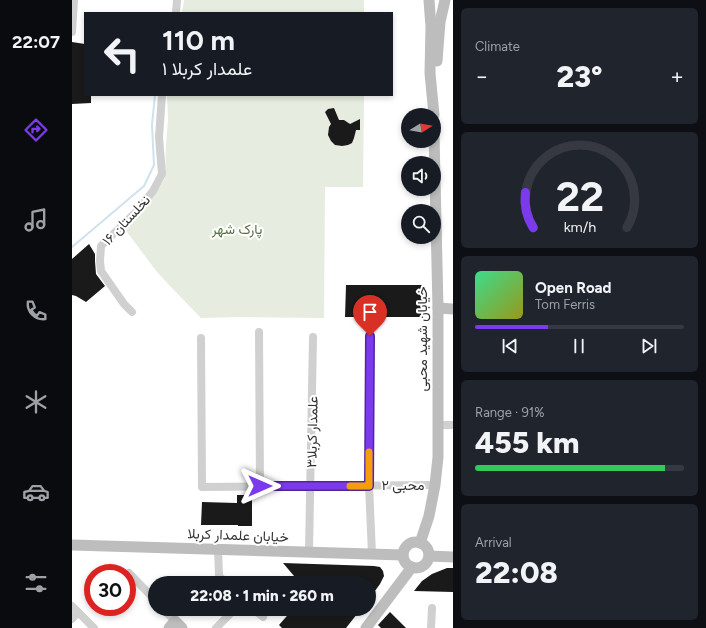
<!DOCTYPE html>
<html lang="en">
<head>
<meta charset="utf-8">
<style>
	body { margin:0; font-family:Figtree,Vazirmatn,sans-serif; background:#20242c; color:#f1f3f6; height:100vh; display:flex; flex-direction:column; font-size:15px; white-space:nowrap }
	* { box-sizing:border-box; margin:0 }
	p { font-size:13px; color:#9ea1a6 }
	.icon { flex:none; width:22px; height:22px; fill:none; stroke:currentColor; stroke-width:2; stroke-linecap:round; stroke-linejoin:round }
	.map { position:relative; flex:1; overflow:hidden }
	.drawer { display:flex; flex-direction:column; gap:8px; padding:8px; background:#0d0f14; width:253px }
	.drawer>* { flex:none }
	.top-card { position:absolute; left:12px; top:12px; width:309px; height:84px; border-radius:0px; box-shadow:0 2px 6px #0003; background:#171b24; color:#f1f3f6; overflow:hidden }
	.needle { width:26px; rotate:79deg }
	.fabs { position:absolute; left:329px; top:108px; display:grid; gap:8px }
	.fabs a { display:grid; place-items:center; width:40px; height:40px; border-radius:50%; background:#171b24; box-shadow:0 2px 6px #0003; font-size:20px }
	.speed { position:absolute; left:12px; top:564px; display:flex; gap:8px; font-size:20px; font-weight:700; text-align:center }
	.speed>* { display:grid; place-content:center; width:52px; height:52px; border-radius:50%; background:#171b24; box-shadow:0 2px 6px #0003; line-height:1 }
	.speed .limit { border:6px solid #d22; background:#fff; color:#111 }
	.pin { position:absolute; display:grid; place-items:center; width:34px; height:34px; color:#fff; margin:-41px -17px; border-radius:50% 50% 50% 0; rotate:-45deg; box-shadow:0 0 4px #0007 }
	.pin .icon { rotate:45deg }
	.me { position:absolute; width:44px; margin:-22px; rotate:90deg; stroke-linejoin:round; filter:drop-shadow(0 0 3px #0008) }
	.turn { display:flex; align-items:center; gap:14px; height:84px; padding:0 12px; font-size:18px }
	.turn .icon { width:52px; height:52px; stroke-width:2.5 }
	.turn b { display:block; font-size:28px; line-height:34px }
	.big { font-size:30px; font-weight:800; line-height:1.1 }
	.drawer .tile { flex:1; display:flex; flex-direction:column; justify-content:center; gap:6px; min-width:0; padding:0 14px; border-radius:6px; background:#20242c }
	.drawer .dial { align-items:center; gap:0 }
	.dial svg { height:104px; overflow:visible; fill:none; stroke:#363941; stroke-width:7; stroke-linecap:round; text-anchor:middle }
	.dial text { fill:#f1f3f6; stroke:none }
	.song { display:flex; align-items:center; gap:12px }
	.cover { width:48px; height:48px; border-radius:6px; background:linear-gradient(135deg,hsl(150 70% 55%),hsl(60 70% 35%)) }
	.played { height:4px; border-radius:2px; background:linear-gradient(90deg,#7c3aed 35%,#363941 35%) }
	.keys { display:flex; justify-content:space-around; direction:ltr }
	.heat { display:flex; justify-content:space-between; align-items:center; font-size:22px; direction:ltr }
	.charge { height:6px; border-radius:3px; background:linear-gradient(90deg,#34c759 91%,#363941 0) }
	.trip { position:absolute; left:76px; top:576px; width:228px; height:40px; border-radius:20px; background:#171b24; box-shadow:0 2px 6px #0003; font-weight:800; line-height:40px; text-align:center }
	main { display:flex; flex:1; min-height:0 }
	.tab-bar { display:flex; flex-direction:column; width:72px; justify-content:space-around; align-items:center; background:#090b0e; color:#9ea1a6 }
	.tab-bar .icon { width:28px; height:28px }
	.tab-bar .active { color:#7c3aed }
	.tab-bar b { font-size:18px; color:#f1f3f6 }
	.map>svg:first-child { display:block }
	.green { fill:#e6ecdf }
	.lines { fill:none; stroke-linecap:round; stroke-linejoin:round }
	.stream { stroke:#cfe2ee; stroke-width:2 }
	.building { fill:#1a1a1a }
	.street { stroke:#d0d0d0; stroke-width:8 }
	.secondary { stroke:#bdbdbd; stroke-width:11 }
	.route-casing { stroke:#51269a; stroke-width:10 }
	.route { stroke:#7c3aed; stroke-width:7 }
	.slow { stroke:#f59e0b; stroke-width:7 }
	.labels { text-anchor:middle; stroke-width:4; stroke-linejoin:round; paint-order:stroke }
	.street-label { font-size:14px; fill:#333; stroke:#fff }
	.park-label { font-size:14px; fill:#56703f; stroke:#fff }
</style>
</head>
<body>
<main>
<nav class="tab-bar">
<b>22:07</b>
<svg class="icon active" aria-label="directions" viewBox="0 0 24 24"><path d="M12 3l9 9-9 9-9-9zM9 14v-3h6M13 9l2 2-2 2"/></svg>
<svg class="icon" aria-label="music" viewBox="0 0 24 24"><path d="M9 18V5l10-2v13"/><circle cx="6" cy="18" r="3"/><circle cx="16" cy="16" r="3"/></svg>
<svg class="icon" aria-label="phone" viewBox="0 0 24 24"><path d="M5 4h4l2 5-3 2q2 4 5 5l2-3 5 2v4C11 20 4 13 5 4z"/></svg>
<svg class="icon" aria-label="climate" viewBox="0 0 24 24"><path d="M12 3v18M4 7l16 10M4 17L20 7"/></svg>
<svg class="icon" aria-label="car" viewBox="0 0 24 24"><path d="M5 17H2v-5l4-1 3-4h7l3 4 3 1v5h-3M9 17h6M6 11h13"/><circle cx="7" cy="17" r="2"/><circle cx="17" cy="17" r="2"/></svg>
<svg class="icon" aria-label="filters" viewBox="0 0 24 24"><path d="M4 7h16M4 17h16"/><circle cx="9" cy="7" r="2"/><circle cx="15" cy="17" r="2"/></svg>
</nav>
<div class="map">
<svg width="381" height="628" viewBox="0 0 381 628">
	<rect width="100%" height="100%" fill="#fff"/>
	<g class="green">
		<path d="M112 0H292V13H110Z"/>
		<path d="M95 95H292L291 187H253L252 318 168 317 129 318 98 286 85 272 52 228 82 196 93 178 94 144 96 120Z"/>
	</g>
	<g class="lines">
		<path class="stream" d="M0 247 72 186 82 165 80 125 83 95"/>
	</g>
	<g class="building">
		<path d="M0 42 13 44V95H19V103L0 104Z"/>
		<path d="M262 108 267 120H272L278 124 288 119V130H284L282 138 280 143 276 145 270 146 263 145 259 141 256 135 257 127 259 124 253 112 256 109Z"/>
		<path d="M17 244 23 254V261L24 274 33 286 14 302 4 296 0 295V259Z"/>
		<path d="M274 285H350L351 317H273Z"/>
		<path d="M165 495H180V526H166V525H129L130 502 165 503Z"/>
		<path d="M211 563 302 566 308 567 311 571 312 576 308 584 297 599V583H228Z"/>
		<path d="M375 568H381V592L342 591 350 581 360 574Z"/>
		<path d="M221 609H289L274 628H210L207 625Z"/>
		<path d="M318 612 334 628H309L306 625Z"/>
	</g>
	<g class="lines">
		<g class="street">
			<path d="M104 13 105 0"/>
			<path d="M0 32 2 0"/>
			<path d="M60 312 52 304 29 271 28 261 29 246 65 211 81 191 90 174 87 137 90 95"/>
			<path d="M187 332 188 486"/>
			<path d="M298 336 297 485 300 554"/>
			<path d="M129 338 130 487 363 485"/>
			<path d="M366 425H381"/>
			<path d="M146 549 147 576 154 583"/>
			<path d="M237 552 241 337"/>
			<path d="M57 573 83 600"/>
			<path d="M0 606 22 628"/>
			<path d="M91 609 103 621"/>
			<path d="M181 609 191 617"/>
			<path d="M0 619 6 612"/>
			<path d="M144 628 163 609"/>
			<path d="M359 628 360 608"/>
		</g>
		<g class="secondary">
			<path d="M357 0 359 27 358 73 362 115"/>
			<path d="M365 61 368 22 373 0"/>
			<path d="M366 308 381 309"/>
			<circle cx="344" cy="555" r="13"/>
			<path d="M348 543 357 516 363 485 366 457V308L362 134"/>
			<path d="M0 545 331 555"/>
			<path d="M357 556 381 557"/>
			<path d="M97 628 103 621 110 628"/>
			<path d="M294 628 300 620 340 567"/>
		</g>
	</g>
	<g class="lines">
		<defs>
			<path id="route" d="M188 486H297L298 336"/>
		</defs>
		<use href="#route" class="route-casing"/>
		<use href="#route" class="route"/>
		<path class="slow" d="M278 486H297V452"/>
	</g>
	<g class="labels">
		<g class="street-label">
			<text transform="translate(54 220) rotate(-47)" y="5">نخلستان ۱۶</text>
			<text transform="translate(350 339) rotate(-90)" y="5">خیابان شهید محبی</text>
			<text transform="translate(240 432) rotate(-89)" y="5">علمدار کربلا۳</text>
			<text x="331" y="490">محبی ۲</text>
			<text transform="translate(166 535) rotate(2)" y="5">خیابان علمدار کربلا</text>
		</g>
		<g class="park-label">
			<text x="165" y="234">پارک شهر</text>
		</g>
	</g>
</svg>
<div class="fabs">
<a><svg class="needle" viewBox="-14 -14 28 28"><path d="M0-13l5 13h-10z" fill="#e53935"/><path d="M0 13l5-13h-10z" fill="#9ea1a6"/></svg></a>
<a><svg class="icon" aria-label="sound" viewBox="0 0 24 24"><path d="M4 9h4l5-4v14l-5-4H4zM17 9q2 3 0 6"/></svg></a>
<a><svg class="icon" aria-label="search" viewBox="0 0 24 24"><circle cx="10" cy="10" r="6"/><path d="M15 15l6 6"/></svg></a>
</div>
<div class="speed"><div class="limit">30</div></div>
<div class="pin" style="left:298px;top:336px;background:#d93025"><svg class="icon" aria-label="arrive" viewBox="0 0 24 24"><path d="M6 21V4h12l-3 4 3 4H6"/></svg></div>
<svg class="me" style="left:188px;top:486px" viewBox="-20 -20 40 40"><path d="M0-17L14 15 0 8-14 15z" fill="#7c3aed" stroke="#fff" stroke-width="4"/></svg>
<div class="trip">22:08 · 1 min · 260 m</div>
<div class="top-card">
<div class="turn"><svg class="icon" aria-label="left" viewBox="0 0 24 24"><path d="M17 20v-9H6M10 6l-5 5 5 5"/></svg><div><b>110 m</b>علمدار کربلا ۱</div></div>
</div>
</div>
<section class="drawer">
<div class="tile"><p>Climate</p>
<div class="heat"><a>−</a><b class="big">23°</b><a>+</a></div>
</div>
<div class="tile dial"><svg viewBox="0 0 100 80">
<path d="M14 69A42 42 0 1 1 86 69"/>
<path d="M14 69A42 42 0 0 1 8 42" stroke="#7c3aed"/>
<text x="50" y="56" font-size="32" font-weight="700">22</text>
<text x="50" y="72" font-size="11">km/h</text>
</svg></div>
<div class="tile">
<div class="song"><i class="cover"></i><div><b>Open Road</b><p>Tom Ferris</p></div></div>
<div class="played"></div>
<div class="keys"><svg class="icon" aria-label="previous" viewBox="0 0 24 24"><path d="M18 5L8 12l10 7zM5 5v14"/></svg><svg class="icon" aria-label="pause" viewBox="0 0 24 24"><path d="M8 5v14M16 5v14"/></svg><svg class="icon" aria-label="next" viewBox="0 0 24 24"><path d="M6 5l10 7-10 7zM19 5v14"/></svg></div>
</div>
<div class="tile"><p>Range · 91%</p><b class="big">455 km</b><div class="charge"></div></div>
<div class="tile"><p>Arrival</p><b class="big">22:08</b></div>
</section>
</main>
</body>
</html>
